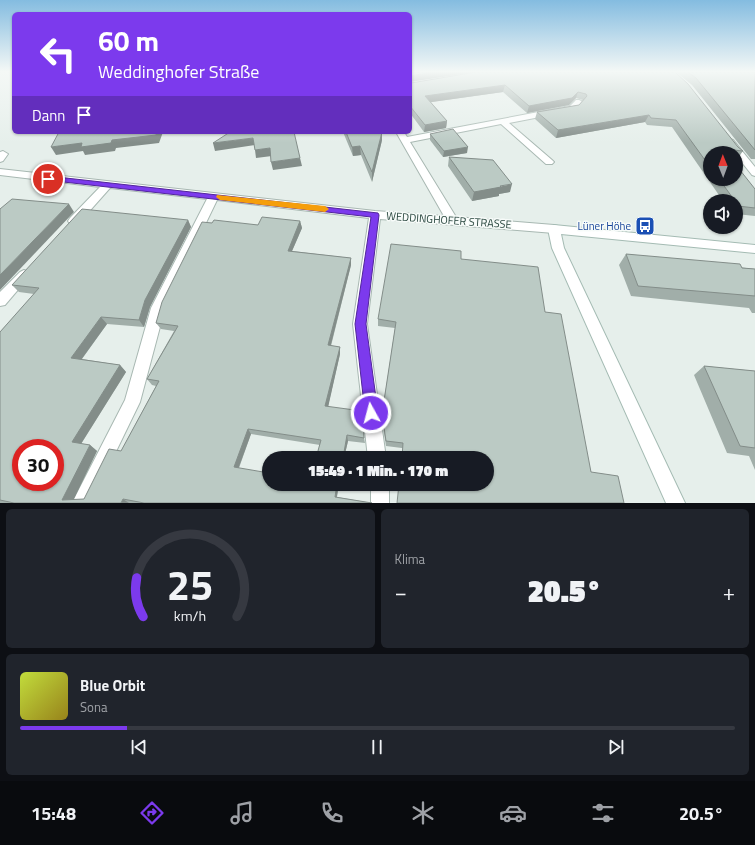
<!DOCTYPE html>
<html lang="de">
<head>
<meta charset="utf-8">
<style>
	body { margin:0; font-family:"Titillium Web",sans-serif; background:#20242c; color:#f1f3f6; height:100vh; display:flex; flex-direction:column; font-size:15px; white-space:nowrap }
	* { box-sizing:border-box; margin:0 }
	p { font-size:13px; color:#9ea1a6 }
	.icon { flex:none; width:22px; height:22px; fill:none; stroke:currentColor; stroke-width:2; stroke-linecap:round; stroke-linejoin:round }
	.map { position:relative; height:503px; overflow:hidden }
	.drawer { display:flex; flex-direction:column; gap:6px; padding:6px; background:#0d0f14; flex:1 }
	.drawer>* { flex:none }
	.guide { position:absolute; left:12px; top:12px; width:400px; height:122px; border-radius:6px; box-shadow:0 1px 3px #0004; background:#7c3aed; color:#fff; overflow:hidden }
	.needle { width:26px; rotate:359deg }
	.fabs { position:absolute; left:703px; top:146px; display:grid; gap:8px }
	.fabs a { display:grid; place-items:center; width:40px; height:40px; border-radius:50%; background:#171b24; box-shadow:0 1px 3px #0004; font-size:20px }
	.speed { position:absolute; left:12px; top:439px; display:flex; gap:8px; font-size:20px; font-weight:700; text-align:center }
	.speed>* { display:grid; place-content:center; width:52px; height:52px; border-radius:50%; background:#171b24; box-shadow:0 1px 3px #0004; line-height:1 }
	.speed .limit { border:6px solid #d22; background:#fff; color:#111 }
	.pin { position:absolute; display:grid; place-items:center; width:34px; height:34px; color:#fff; margin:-17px; border:2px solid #fff; border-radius:50%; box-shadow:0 1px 4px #0007 }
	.me { position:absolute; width:44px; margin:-22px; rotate:353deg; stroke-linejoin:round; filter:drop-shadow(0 0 3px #0008) }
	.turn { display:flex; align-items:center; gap:14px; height:84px; padding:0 20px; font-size:18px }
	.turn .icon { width:52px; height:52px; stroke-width:2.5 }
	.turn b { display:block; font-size:28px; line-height:34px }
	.then { display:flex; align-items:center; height:38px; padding:0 20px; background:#0003; gap:8px; font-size:15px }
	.big { font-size:30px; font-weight:800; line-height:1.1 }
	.drawer .widget { flex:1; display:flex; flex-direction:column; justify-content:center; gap:6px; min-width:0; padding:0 14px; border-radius:6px; background:#20242c }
	.drawer .dial { align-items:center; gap:0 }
	.dial svg { height:104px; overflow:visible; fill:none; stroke:#363941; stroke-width:7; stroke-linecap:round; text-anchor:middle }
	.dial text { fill:#f1f3f6; stroke:none }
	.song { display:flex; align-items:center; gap:12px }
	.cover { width:48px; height:48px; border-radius:6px; background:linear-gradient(135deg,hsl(70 70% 55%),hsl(50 70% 35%)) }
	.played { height:4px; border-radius:2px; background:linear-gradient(90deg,#7c3aed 15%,#363941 15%) }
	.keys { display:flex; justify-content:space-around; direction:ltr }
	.heat { display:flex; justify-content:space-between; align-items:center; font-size:22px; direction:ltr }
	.drawer .tiles { flex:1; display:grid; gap:6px; grid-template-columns:1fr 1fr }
	.widget:last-child { grid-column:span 2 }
	.trip { position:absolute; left:262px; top:451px; width:232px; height:40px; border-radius:20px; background:#171b24; box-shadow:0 1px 3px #0004; font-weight:800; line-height:40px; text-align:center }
	.dock { display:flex; height:64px; justify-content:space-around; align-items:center; background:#090b0e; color:#9ea1a6 }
	.dock .icon { width:28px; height:28px }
	.dock .active { color:#7c3aed }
	.dock b { font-size:18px; color:#f1f3f6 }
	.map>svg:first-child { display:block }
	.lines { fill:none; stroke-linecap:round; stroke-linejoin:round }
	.street-casing { stroke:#a8b8b2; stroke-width:2 }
	.secondary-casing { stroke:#a4bbb3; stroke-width:2 }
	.street { fill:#fff; fill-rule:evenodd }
	.secondary { fill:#fff; fill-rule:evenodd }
	.wall { fill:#a1aea9 }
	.shaded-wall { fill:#838d89 }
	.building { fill:#bbcac4; stroke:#838d89; fill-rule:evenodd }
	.route { fill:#7c3aed; stroke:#51269a }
	.slow { fill:#f59e0b }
	.labels { text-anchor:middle; stroke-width:3; stroke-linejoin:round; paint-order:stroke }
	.street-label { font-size:11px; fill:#24423a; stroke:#f7fbf9 }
	.transit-label { font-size:11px; fill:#164399; stroke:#f7fbf9; text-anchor:end }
</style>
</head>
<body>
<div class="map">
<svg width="755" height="503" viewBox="0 0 755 503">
	<rect width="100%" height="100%" fill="#e6efeb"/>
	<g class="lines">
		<defs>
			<g id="street">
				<path d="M576 100H579L583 102 576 110 509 123 552 160 554 162 552 164H546L501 124 410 142 456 217 554 225 558 226 560 229 558 232 554 233 380 219 367 324 386 458H368L353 324 369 218 217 200 165 308 140 402 91 503H72L125 400 151 308 207 199 110 188 78 224H70L68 221 70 218 100 187 0 175V169L375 211 444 216 396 132H404L407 137 570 106Z"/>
				<path d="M730 139 733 140 755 167V176L752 175 736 155V153H734L726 142Z"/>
				<path d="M3 151 8 154 3 161 0 162V152Z"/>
				<path d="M24 270 28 272 30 275 28 278 5 305 0 306V292L20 272Z"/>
				<rect x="371" y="484" width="18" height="19"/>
			</g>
			<path id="secondary" d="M554 225 755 245V253L561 234 564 248 685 503H666L552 248 548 229 550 226Z"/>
		</defs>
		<use href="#street" class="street-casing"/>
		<use href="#secondary" class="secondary-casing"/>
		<use href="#street" class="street"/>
		<use href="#secondary" class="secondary"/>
	</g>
	<g class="wall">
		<path d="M410 72 411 83 675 72 738 147 743 151 738 158H736V153H710V179H736L755 189V216L736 214V201H723L672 127 647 125 645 122 556 138 535 119 537 112 579 105 583 100 576 98 569 105 527 113 503 92 431 102 447 121 446 128 424 132 410 113Z"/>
		<path d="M676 72H755V159H751L692 85Z"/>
		<path d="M343 132H382V140L372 182 361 155 353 156Z"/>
		<path d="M430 134 467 153 443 157 430 140Z"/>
		<path d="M449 157 510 192 499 194V196L472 201 448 166Z"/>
		<path d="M188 220 191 227 150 307 144 327 107 324 82 359 120 365 126 372 81 444 90 445 97 451 73 500 84 499 121 451 156 386 152 385 147 379 174 331 161 329 156 323 212 223 258 225 300 221 302 228 292 251 351 258V265L331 346 340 347V354L328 406 364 438 365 443 348 441 344 458H316L320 445 251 434 239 468 269 484H339L337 497 372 503H0V332L34 294 19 292 12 285Z"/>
		<path d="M626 254 755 269V313H752L749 308 631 296 619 265Z"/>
		<path d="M461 259 545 312 591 472 386 446 382 420V414L395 328 378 326V319Z"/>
		<path d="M704 366 755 371V470L749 456 727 453 694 375Z"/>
	</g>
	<g class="shaded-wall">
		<path d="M433 72H475L410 82V76Z"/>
		<path d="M505 85 503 92 425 103V96Z"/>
		<path d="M578 92 576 98 569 105 527 113 529 106Z"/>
		<path d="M649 115 645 122 556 138 558 130Z"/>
		<path d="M447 121 446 128 424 132 425 125Z"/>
		<path d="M157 132H163L159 143 116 148 115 151 85 155 83 151 56 155 51 147Z"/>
		<path d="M382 132V140L372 182V172Z"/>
		<path d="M253 138 255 145 215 151 213 143Z"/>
		<path d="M360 146 361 155 353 156 352 147Z"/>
		<path d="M468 147 467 153 443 157 444 151Z"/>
		<path d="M270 148 272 156 256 158 255 150Z"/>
		<path d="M300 158 302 166 273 170 271 162Z"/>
		<path d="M512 184 510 192 499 194V196L472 201 474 192Z"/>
		<path d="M69 204 74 212 0 290V275Z"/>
		<path d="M188 220 191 227 150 307 144 327 139 320 145 300Z"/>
		<path d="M300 221 302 228 289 258 288 251Z"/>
		<path d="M351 258V265L329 352 328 345Z"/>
		<path d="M101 317 107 324 78 364 71 358Z"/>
		<path d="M340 347V354L327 412 325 406Z"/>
		<path d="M120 365 126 372 79 447 72 442Z"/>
		<path d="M248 429 251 434 237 472 234 467Z"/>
		<path d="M347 435 348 441 344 458H343Z"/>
		<path d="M90 445 97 451 72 503 62 500Z"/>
		<path d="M337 484H339L336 501 335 497Z"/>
		<path d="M123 499 129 503H121Z"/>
	</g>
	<g class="building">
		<path d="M410 72H433L410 76V77Z"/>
		<path d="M476 72H675L688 84 738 147 743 151 723 149 726 153H710V167L676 120 651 118 649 115 558 130 537 112 579 105 587 96 586 94 578 92 572 98 529 106 505 85 425 96 447 121 425 125 410 106V82L411 83Z"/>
		<path d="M688 72H755V150L696 78Z"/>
		<path d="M453 129 468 147 444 151 430 134Z"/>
		<path d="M59 132H157L156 135 112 140 111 143 81 147 82 143 51 147Z"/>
		<path d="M230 132H294L300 158 271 162 270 148 255 150 253 138 213 143Z"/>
		<path d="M346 132H382L372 172 360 146 352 147Z"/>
		<path d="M449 157 493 160 512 184 500 186 501 187 474 192Z"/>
		<path d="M736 165 755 189V208L738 206 736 203V201H735L719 179H736Z"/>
		<path d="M12 199 69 204 0 275V209Z"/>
		<path d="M82 209 188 220 145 300 139 320 101 317 71 358 120 365 72 442 90 445 62 500 84 499 109 449 121 451 159 381 147 379 178 326 156 323 162 302 202 222 212 223 214 220 258 225 262 217 300 221 288 251 351 258 328 345 340 347 325 406 362 411 364 438 347 435 343 458H316L321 440 248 429 234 467 269 473V484H337L335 497 372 503H144L123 499 121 503H14L0 500V332L39 288 12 285ZM21 448H55V482H21Z"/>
		<path d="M391 244 461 251V259L538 267 545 312 561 314 591 472 618 476 624 503H397L399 484H487V458H402L403 443 386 441 382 414 396 322 378 319Z"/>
		<path d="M626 254 740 264 742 268 755 269V296L638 286Z"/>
		<path d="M704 366 755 371V448L740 446Z"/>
	</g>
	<linearGradient id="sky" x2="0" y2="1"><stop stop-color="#84bce0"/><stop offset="0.5" stop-color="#f4f8f6"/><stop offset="1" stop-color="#f4f8f6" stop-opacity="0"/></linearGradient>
	<rect width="755" height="143" fill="url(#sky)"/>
	<path class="route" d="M48 176 378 213 379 215 366 324 378 413 376 418 371 419 367 418 365 413 355 324 371 217 46 180V177Z"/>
	<path class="slow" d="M217 195 325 206 329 209 325 212 220 200 216 197Z"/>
	<defs>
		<symbol id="bus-square" viewBox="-11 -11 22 22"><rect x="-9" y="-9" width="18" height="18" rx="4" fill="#1a4fb4" stroke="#f7fbf9"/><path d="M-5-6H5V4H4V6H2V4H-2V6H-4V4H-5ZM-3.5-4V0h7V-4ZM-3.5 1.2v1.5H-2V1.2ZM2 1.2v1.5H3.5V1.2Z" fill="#fff"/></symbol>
	</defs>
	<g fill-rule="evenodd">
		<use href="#bus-square" x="634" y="215" width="22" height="22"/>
	</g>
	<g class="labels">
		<g class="street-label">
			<text transform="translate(449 220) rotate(4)" y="4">WEDDINGHOFER STRASSE</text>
		</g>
		<g class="transit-label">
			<text x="631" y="230">Lüner Höhe</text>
		</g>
	</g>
</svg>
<div class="fabs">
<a><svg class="needle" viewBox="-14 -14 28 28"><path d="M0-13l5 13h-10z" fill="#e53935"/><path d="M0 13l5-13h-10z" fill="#9ea1a6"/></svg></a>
<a><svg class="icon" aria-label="sound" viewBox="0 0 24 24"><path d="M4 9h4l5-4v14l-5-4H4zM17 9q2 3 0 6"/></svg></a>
</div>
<div class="speed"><div class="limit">30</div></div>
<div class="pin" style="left:48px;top:179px;background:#d93025"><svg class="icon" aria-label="arrive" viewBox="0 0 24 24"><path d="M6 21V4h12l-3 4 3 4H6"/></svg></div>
<svg class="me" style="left:371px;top:413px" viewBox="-20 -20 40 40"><circle r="17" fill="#7c3aed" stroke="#fff" stroke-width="3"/><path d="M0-11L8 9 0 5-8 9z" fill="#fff"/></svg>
<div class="trip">15:49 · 1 Min. · 170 m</div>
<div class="guide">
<div class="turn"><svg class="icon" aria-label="left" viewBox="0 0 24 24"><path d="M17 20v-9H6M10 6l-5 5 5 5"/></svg><div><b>60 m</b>Weddinghofer Straße</div></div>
<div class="then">Dann<svg class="icon" aria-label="arrive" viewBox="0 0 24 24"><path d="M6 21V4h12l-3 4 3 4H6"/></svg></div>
</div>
</div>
<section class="drawer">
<div class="tiles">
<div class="widget dial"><svg viewBox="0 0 100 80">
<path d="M14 69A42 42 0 1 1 86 69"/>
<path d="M14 69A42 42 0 0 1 9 39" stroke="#7c3aed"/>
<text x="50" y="56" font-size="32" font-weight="700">25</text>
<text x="50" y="72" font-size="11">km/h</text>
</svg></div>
<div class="widget"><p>Klima</p>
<div class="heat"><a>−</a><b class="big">20.5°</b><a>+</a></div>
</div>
<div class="widget">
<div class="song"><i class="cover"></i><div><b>Blue Orbit</b><p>Sona</p></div></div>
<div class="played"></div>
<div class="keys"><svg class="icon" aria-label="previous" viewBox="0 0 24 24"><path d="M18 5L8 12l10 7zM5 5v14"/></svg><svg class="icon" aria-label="pause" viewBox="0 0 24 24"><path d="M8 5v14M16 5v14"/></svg><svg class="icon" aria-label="next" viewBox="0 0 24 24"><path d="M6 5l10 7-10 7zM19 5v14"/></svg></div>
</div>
</div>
</section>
<nav class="dock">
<b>15:48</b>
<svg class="icon active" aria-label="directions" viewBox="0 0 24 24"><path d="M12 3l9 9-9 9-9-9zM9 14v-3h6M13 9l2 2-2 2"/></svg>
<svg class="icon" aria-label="music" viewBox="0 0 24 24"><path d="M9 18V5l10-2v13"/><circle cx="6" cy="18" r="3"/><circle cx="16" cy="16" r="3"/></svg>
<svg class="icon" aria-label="phone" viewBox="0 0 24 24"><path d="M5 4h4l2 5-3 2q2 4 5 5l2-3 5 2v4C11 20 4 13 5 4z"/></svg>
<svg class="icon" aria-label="climate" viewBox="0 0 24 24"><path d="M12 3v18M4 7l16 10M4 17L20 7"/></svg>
<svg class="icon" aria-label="car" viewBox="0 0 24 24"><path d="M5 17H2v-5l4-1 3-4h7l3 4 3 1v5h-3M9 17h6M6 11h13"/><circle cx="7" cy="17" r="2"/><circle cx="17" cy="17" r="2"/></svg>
<svg class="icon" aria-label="filters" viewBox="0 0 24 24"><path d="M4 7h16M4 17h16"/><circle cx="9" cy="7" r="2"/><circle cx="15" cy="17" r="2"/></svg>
<b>20.5°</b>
</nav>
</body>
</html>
